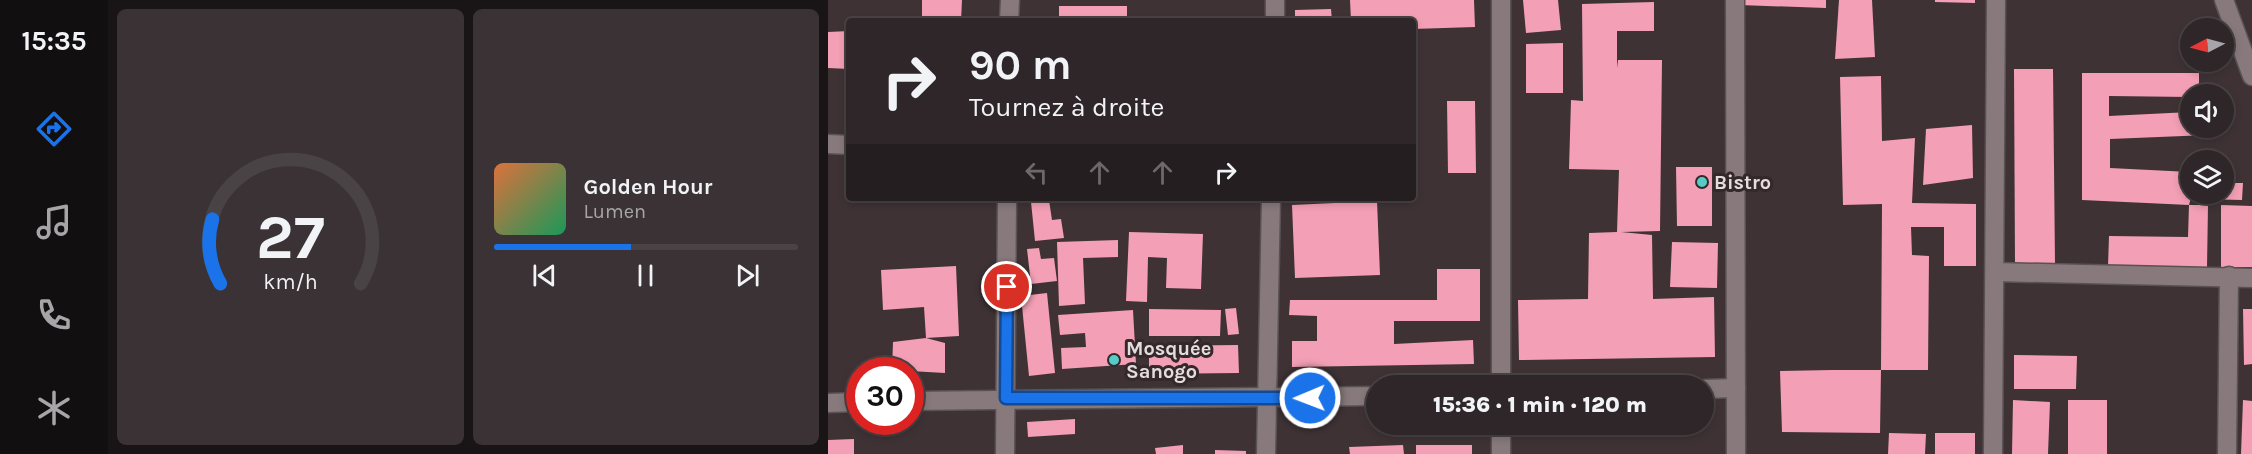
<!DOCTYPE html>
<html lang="fr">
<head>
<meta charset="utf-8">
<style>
	body { margin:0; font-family:Karla,sans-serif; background:#3a3234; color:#f1f3f6; height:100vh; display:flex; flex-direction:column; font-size:22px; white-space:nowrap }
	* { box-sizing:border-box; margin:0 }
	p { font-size:20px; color:#a7a5a8 }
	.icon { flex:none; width:33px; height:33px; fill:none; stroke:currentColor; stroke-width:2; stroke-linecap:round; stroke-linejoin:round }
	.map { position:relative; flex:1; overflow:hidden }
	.drawer { display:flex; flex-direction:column; gap:9px; padding:9px; background:#191516; width:720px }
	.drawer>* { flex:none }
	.top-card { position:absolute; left:18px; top:18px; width:570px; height:183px; border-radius:6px; box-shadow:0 3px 9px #0003,0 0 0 2px #494345; background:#2e2628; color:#f1f3f6; overflow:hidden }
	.needle { width:39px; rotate:264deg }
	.tools { position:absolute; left:1352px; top:18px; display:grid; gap:12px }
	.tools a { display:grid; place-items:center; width:54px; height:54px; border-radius:50%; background:#2e2628; box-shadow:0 3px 9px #0003,0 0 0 2px #494345; font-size:30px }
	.speed { position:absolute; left:18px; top:357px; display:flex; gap:12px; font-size:30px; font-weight:700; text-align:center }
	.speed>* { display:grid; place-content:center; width:78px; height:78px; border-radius:50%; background:#2e2628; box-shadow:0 3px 9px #0003,0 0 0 2px #494345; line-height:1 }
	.speed .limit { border:9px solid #d22; background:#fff; color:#111 }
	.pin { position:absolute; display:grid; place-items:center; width:51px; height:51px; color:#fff; margin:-26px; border:3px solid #fff; border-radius:50%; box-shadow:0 2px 6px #0007 }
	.me { position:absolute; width:66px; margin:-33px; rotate:269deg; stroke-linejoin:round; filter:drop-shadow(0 0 4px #0008) }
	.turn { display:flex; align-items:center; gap:21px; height:126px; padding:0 24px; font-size:27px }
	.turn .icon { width:78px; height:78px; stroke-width:2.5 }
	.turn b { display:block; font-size:42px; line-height:51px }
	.lanes { display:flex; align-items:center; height:57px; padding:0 24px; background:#0003; justify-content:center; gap:30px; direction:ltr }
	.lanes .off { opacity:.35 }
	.drawer .card { flex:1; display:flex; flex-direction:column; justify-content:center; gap:9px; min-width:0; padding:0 21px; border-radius:9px; background:#3a3234 }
	.drawer .dial { align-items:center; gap:0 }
	.dial svg { height:156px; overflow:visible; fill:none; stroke:#494345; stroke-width:7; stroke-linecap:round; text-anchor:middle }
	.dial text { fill:#f1f3f6; stroke:none }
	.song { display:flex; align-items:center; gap:18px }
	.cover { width:72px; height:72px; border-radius:9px; background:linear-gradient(135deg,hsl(20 70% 55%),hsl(150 70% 35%)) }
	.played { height:6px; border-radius:3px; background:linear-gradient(90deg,#1a73e8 45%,#494345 45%) }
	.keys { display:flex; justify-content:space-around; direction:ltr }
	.drawer .tiles { flex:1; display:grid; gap:9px; grid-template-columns:repeat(2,1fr) }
	.trip { position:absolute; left:538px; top:375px; width:348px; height:60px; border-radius:30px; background:#2e2628; box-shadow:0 3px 9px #0003,0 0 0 2px #494345; font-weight:800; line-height:60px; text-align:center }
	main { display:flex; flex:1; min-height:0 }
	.tabs { display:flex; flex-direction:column; width:108px; justify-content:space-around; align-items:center; background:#120f10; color:#a7a5a8 }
	.tabs .icon { width:42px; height:42px }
	.tabs .selected { color:#1a73e8 }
	.tabs b { font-size:27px; color:#f1f3f6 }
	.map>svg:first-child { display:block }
	.building { fill:#f39fb5 }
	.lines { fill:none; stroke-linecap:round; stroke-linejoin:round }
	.minor-casing { stroke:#5a5153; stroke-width:21 }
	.minor { stroke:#87797c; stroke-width:18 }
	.route-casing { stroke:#114b97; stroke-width:15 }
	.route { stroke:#1a73e8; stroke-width:10 }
	.poi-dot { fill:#55cdc6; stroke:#34282b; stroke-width:2 }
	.labels { text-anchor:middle; stroke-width:6; stroke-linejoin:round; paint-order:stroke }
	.poi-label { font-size:20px; font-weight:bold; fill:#e4ddde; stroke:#34282b; text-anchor:start }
</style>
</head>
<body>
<main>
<nav class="tabs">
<b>15:35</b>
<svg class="icon selected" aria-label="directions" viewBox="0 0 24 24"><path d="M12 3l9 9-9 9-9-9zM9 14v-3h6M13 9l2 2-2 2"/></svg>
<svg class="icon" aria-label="music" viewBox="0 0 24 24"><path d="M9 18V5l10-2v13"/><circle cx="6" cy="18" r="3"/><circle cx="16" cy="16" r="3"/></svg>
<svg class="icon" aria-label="phone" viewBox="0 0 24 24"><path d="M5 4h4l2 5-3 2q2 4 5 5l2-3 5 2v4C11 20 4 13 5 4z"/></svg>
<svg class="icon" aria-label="climate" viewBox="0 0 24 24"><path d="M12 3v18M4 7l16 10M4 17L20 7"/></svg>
</nav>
<section class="drawer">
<div class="tiles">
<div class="card dial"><svg viewBox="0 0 100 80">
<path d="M14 69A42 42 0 1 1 86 69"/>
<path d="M14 69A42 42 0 0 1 10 36" stroke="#1a73e8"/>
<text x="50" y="56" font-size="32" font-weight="700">27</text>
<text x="50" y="72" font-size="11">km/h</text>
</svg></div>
<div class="card">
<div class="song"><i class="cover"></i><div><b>Golden Hour</b><p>Lumen</p></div></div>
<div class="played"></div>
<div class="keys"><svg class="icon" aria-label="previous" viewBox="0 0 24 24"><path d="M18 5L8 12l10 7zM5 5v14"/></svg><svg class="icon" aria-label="pause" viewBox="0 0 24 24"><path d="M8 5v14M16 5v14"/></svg><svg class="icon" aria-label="next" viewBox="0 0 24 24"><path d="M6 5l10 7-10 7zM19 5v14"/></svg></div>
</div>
</div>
</section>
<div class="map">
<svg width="1424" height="454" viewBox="0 0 1424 454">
	<rect width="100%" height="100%" fill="#3e3235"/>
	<g class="building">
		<path d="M94 0H134L133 21H94Z"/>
		<path d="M522 0H646L647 27 585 29V21H523Z"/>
		<path d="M695 0H730L733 30 698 33Z"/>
		<path d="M912 0H998V8L911 5Z"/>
		<path d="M1011 0H1044L1047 57 1007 59Z"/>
		<path d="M1107 0H1147V3L1107 2Z"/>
		<path d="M826 2V31H789V68L790 60H834L832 231 793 232 824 235 825 299 886 297 887 357 691 360 690 300 760 299 761 233 789 232 791 170 741 169 743 100 755 101 754 4Z"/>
		<rect x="231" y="6" width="68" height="15"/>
		<path d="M503 9 504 21H467V10Z"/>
		<path d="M21 31V69L0 68V32Z"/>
		<path d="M735 43V93H698V44Z"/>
		<path d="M1186 69H1225L1227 263H1187Z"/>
		<path d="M1254 73H1371V94H1362V97L1281 96V116L1362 112V128H1379L1380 135 1282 139V168L1362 172V194H1364L1361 205H1380L1379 268 1280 266 1281 236 1360 237 1361 205 1254 200Z"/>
		<path d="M1053 76 1054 141 1087 138 1084 203 1148 204V266H1116V227H1083L1084 255 1101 256 1100 370H1053L1054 204 1015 205 1012 77Z"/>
		<path d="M585 84H587L589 166H585Z"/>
		<path d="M619 101H647L648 173H620Z"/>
		<path d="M1144 125 1145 178 1095 185 1098 129Z"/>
		<path d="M848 167H884V226H849Z"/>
		<path d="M1395 183H1415L1414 200 1373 199V194H1395Z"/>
		<path d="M221 200 224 220 233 219 236 238 207 241 203 202Z"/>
		<path d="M549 201 552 275 467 278 464 205Z"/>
		<path d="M1393 205 1424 206V267H1393Z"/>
		<path d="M301 232 375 234 373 289 338 288 339 258 320 257 319 302 298 301Z"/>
		<path d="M290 240V257L255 258 257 304 231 306 229 242Z"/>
		<path d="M844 242 890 243 889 288 842 287Z"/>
		<path d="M211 248 213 259 226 258 229 281 203 284 199 249Z"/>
		<path d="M128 266 131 336 98 338 96 307 55 310 53 270Z"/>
		<path d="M609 269H652V321H566V344L645 340 646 364 464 367V341H489V316L461 315 462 300H609Z"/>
		<path d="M219 293 227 373 201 376 193 296Z"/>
		<path d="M408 308 411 334 400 335 397 309Z"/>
		<path d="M321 309 393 310 392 336H321Z"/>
		<path d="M1415 309H1424V364L1416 365Z"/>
		<path d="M305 310 308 364 234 369 233 348 258 347 257 333 232 335 230 315Z"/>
		<path d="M98 338 117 343V373L64 370 65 342Z"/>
		<path d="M410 345 411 373 321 374V346Z"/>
		<path d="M1186 355 1249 356 1248 389H1186Z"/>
		<path d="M1004 370H1053L1052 433 954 432 952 371Z"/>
		<path d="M1185 400 1222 402 1220 454H1184Z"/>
		<rect x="1240" y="400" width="39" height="54"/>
		<path d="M1415 400 1424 401V454H1413Z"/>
		<path d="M247 419V434L200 437 199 422Z"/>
		<path d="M1061 433 1098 434 1097 454H1060Z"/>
		<rect x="1107" y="433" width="40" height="21"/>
		<path d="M26 439V454H0V440Z"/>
		<path d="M355 445V454H328L327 448Z"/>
		<path d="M575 445 576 454H522L521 447Z"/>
		<rect x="588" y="445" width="56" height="9"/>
		<path d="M387 450 418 451V454H387Z"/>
	</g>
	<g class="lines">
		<defs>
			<g id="minor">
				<path d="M907 0 908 454"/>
				<path d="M1396 0 1424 76"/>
				<path d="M181 21 182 0"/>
				<path d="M447 21V0"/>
				<path d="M0 144 21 145"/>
				<path d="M1167 272 1424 278"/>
				<path d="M673 386V0"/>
				<path d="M876 389 908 388"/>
				<path d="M82 401 549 396"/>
				<path d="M0 403 32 402"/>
				<path d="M673 424V454"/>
				<path d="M177 454 179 198"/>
				<path d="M438 454 443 198"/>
				<path d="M1165 454 1168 0"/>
				<path d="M1399 454 1401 276"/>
			</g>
		</defs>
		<use href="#minor" class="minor-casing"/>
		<use href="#minor" class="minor"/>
	</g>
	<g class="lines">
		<defs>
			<path id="route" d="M179 287 178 398H482"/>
		</defs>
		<use href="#route" class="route-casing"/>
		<use href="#route" class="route"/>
	</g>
	<g class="poi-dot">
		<circle cx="874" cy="182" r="6"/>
		<circle cx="286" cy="360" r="6"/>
	</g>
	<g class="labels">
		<g class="poi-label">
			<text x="886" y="189">Bistro</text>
			<text x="298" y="355">Mosquée<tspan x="298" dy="23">Sanogo</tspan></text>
		</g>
	</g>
</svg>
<div class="tools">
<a><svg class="needle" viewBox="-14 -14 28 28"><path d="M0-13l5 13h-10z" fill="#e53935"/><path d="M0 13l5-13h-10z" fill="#a7a5a8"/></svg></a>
<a><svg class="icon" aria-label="sound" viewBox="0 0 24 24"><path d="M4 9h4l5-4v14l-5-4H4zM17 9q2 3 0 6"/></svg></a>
<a><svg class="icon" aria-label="layers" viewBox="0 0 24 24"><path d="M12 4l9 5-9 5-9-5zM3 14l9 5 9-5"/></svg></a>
</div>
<div class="speed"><div class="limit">30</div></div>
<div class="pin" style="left:179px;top:287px;background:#d93025"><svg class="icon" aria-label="arrive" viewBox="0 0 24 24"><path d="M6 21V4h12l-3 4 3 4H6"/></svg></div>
<svg class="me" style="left:482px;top:398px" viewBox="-20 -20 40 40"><circle r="17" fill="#1a73e8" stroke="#fff" stroke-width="3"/><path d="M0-11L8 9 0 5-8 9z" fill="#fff"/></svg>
<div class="trip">15:36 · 1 min · 120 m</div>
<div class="top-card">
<div class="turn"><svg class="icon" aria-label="right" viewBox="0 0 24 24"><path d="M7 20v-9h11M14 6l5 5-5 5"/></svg><div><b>90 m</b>Tournez à droite</div></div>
<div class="lanes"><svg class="icon off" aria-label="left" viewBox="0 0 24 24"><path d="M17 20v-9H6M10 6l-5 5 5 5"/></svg><svg class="icon off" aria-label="ahead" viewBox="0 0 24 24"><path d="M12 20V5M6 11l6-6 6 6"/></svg><svg class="icon off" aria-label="ahead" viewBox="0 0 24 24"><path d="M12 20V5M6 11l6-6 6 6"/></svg><svg class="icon" aria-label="right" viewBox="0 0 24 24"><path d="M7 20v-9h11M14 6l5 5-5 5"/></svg></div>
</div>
</div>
</main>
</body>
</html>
